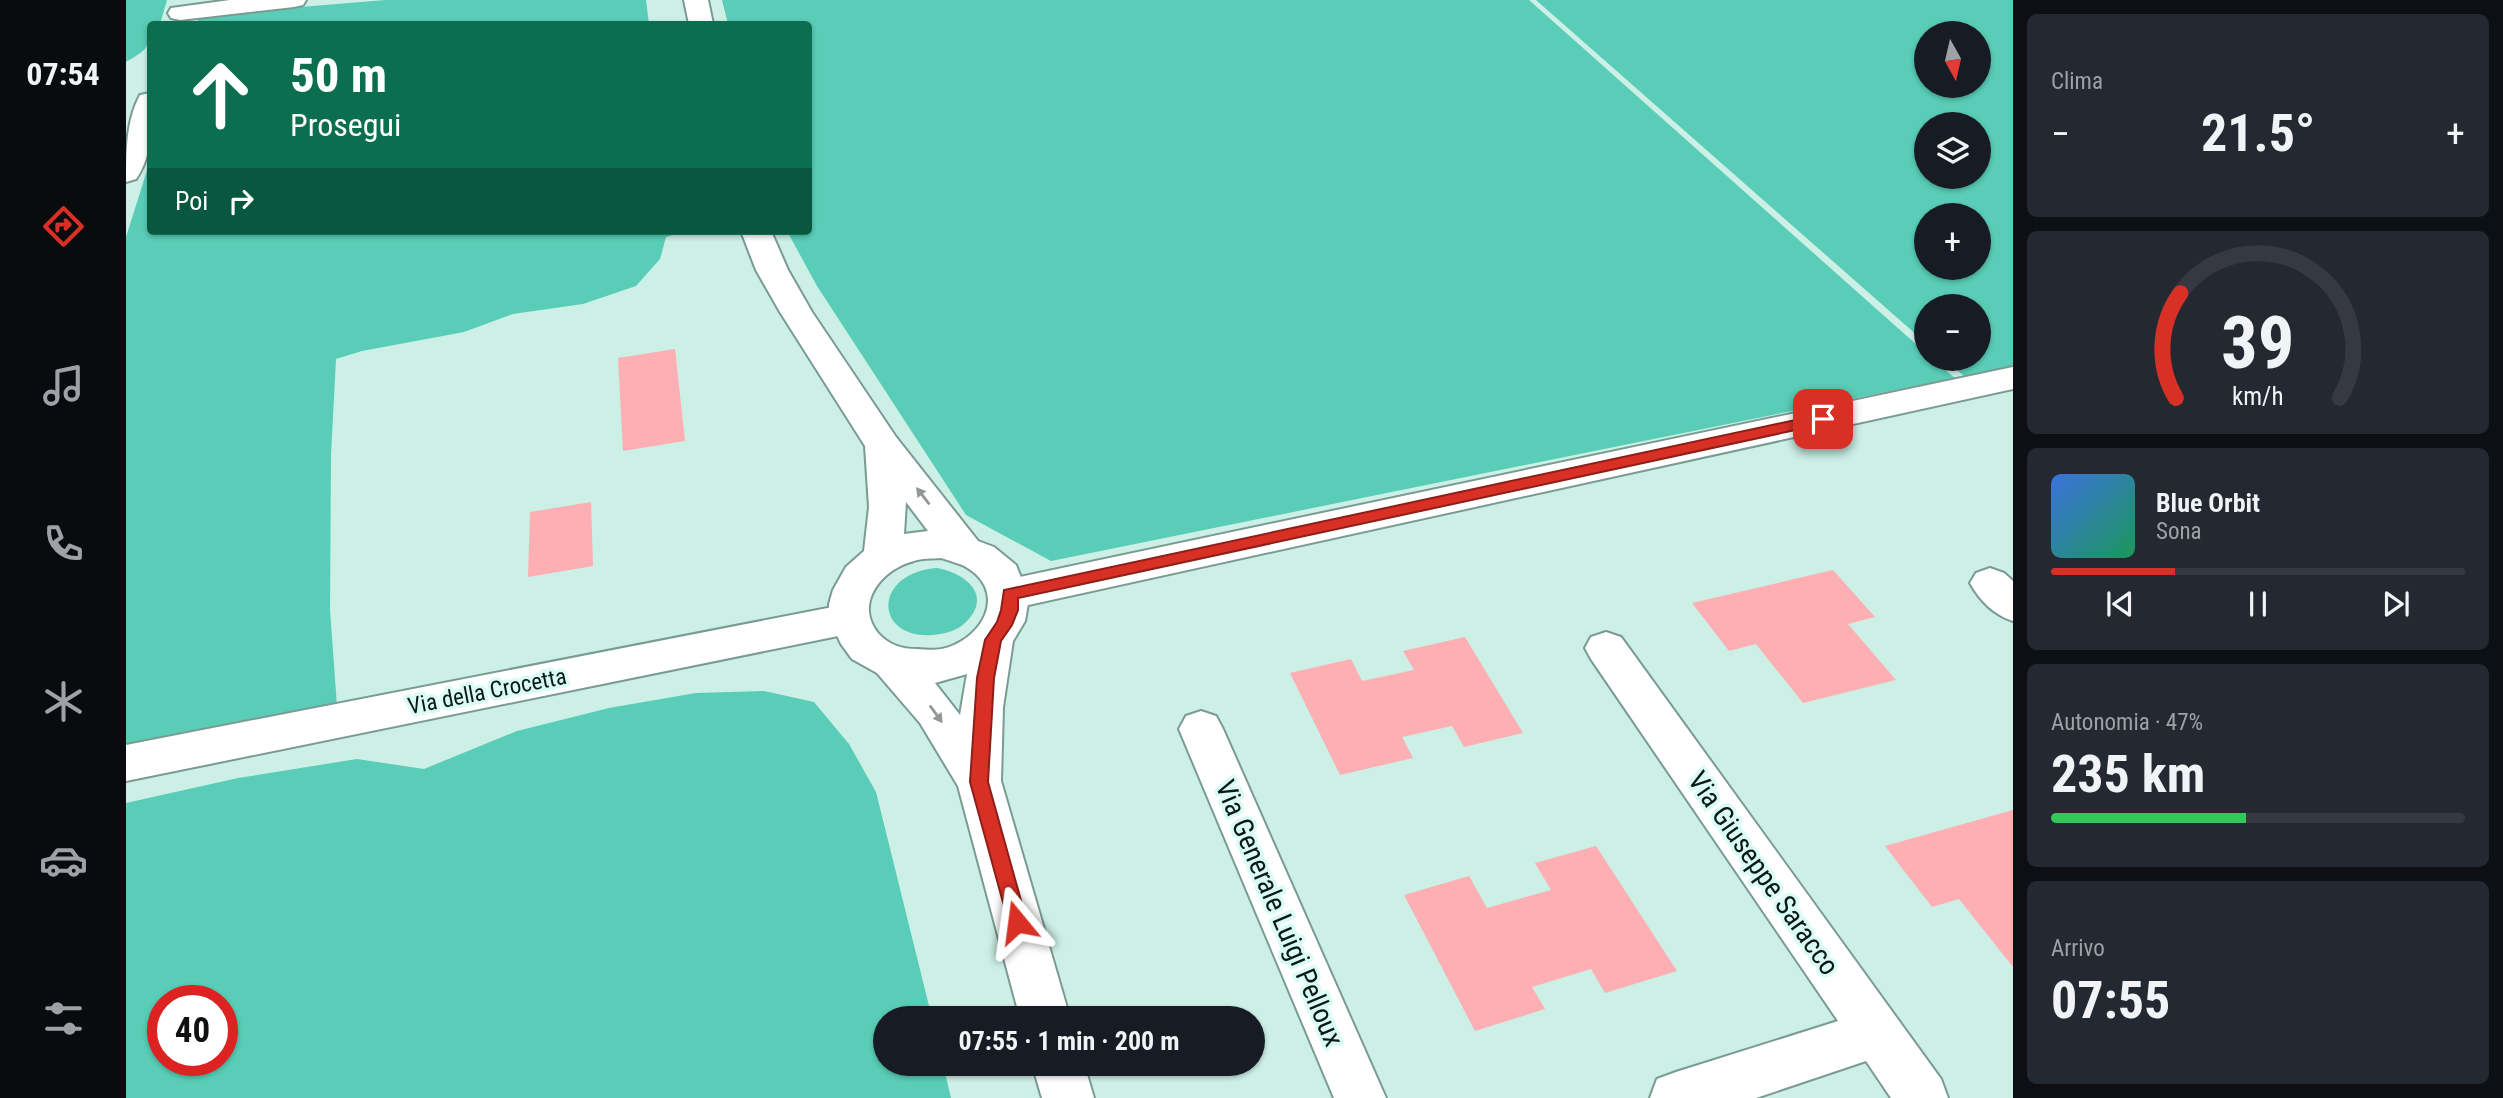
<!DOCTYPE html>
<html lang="it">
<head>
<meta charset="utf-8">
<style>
	body { margin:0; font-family:"Roboto Condensed",sans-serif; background:#242831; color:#f1f3f6; height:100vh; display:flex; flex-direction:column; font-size:26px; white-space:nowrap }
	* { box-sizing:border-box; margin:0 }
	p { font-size:23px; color:#9ea1a6 }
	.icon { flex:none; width:38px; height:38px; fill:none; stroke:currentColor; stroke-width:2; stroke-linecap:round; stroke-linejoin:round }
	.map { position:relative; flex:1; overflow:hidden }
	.panel { display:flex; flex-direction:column; gap:14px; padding:14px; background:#0d0f14; width:490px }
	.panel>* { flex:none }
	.top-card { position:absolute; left:21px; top:21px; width:665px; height:214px; border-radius:7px; box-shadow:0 2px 5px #0004; background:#0b6e4f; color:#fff; overflow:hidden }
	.needle { width:46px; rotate:172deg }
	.fabs { position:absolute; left:1788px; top:21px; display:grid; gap:14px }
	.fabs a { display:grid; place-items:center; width:77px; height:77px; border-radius:50%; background:#171b24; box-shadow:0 2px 5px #0004; font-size:35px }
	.speed { position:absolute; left:21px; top:985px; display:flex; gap:14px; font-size:35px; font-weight:700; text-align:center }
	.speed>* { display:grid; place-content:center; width:91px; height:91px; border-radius:50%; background:#171b24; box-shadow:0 2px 5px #0004; line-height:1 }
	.speed .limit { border:10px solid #d22; background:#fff; color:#111 }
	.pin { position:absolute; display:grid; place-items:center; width:60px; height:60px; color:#fff; margin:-30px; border-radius:14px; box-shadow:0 4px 10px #0006 }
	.me { position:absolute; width:77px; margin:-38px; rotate:344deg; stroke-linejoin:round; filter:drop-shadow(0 0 5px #0008) }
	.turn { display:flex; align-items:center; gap:24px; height:147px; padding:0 28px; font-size:32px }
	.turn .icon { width:91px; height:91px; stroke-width:2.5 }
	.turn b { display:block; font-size:49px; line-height:60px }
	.then { display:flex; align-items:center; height:66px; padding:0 28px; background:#0003; gap:14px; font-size:26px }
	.big { font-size:52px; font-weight:700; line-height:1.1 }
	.panel .card { flex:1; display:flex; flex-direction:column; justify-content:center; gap:10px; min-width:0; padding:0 24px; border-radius:10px; background:#242831 }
	.panel .dial { align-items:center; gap:0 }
	.dial svg { height:182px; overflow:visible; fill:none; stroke:#363941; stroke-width:7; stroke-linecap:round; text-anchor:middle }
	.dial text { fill:#f1f3f6; stroke:none }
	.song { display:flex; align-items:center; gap:21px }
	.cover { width:84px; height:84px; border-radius:10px; background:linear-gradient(135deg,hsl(220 70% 55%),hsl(150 70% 35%)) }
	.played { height:7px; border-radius:4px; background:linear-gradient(90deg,#d93025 30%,#363941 30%) }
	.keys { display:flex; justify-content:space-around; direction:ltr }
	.heat { display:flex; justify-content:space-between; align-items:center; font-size:38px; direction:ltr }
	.charge { height:10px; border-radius:5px; background:linear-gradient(90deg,#34c759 47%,#363941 0) }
	.trip { position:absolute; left:747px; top:1006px; width:392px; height:70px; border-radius:35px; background:#171b24; box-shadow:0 2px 5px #0004; font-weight:700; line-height:70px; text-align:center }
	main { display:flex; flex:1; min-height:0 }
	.menu { display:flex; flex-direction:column; width:126px; justify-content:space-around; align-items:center; background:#090b0e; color:#9ea1a6 }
	.menu .icon { width:49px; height:49px }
	.menu .current { color:#d93025 }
	.menu b { font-size:32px; color:#f1f3f6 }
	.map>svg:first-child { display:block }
	.green { fill:#59cdb7; fill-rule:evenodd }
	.building { fill:#feafb4 }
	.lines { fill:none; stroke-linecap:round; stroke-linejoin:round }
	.minor-casing { stroke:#7a9b93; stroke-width:4 }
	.tertiary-casing { stroke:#7a9b93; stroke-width:4 }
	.minor { fill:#fff; fill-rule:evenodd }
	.tertiary { fill:#fff; fill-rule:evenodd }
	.oneway { fill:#929796 }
	.route { fill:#d93025; stroke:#8d1f18; stroke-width:2 }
	.labels { text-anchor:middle; stroke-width:7; stroke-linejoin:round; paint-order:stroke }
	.street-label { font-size:23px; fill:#0c1816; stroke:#d9fcf4 }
	.near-street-label { font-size:28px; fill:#0c1816; stroke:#d9fcf4 }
</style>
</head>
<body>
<main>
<nav class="menu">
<b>07:54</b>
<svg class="icon current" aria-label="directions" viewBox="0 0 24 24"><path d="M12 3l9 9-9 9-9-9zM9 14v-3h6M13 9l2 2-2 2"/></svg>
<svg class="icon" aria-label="music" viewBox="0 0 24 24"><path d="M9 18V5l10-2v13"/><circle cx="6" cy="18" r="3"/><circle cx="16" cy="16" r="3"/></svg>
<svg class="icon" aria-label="phone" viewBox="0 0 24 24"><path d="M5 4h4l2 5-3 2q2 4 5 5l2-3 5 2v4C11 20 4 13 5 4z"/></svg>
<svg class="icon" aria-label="climate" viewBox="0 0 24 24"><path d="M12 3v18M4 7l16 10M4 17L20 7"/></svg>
<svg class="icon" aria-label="car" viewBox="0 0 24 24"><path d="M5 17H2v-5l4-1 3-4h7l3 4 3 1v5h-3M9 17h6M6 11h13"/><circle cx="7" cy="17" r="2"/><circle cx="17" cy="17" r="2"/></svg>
<svg class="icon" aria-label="filters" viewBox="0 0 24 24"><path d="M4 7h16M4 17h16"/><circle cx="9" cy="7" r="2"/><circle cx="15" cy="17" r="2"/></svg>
</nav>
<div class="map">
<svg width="1887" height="1098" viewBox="0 0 1887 1098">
	<rect width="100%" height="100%" fill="#ccefe6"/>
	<g class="green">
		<path d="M0 0H41L34 24H24C24 49 20 50 0 62Z"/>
		<path d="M260 0H520L523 24H69L76 15Z"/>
		<path d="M596 0H1403L1801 354V359H1806L1829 378 925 561 840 515 691 286 661 231H682V24H602Z"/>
		<path d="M1410 0H1887V367L1839 377 1818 359H1853V306H1801V344ZM1801 33H1853V86H1801ZM1801 124H1853V177H1801ZM1801 215H1853V268H1801Z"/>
		<path d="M24 161V231H560L540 237 534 259 510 286 457 304 387 314 338 332 236 351 210 359 205 455 204 610 211 706 0 755V237Z"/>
		<path d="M811 568C839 573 867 595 840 622 831 631 819 634 806 635 748 639 746 573 811 568Z"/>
		<path d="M638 691 688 702 723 744 750 792 806 1018H760V1064H817L825 1098H0V803L112 778 231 759 298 769 391 731 483 708 570 693ZM37 1001H96V1060H37Z"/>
	</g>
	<g class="building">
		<path d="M549 349 559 441 497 451 492 358Z"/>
		<path d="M465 502 467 566 402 577 404 512Z"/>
		<path d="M1707 570 1749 617 1722 624 1770 680 1677 703 1630 644 1603 651 1566 603Z"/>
		<path d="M1339 637 1397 733 1338 747 1326 726 1276 737 1287 758 1214 775 1164 673 1225 659 1236 681 1288 670 1277 651Z"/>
		<path d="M1887 810V967L1833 899 1806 907 1759 846Z"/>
		<path d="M1470 846 1551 971 1479 993 1465 969 1406 987 1419 1009 1349 1031 1278 895 1343 876 1361 908 1425 890 1409 863Z"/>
	</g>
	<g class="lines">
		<defs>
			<g id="minor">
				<path d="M104 0H180L177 5 168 7 54 20 45 18 42 13 45 8Z"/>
				<path d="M24 93C27 120 27 155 10 179L0 182C0 152 0 121 14 95Z"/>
				<path d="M1887 367V389L884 609 870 605 864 594 870 583 884 579Z"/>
				<path d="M1864 568 1878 573 1887 581V621C1868 615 1854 601 1844 583L1850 573Z"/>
				<path d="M722 604 736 608 742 619 736 630 722 634 0 781V745Z"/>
				<path d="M1480 632 1495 637 1815 1079 1822 1098H1765L1740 1061 1630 1098H1524L1531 1079 1550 1072 1712 1021 1465 659 1459 648 1465 637Z"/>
				<path d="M1075 711 1090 716 1097 729 1260 1098H1208L1053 729 1060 716Z"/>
			</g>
			<g id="tertiary">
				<path d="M558 0H582L587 24H563Z"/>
				<path d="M615 231H645L662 270 686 312 770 437 852 541 868 547 890 565 903 598 899 621 887 641 877 707 875 781 944 1018H894L832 786 794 723 751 673 726 659 715 644 703 618V604L707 590 720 567 738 551 743 507 739 446 654 312 630 270ZM780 502 802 531 778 534ZM815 558C823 561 833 563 840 567 878 589 862 630 828 645 816 651 803 650 791 649 775 649 763 645 752 633 728 603 756 569 788 561 796 558 806 559 815 558ZM841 674 834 715 809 683Z"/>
				<path d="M906 1064H958L968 1098H916Z"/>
			</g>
		</defs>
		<use href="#minor" class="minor-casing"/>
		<use href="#tertiary" class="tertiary-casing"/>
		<use href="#minor" class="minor"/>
		<use href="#tertiary" class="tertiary"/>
	</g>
	<defs><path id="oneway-solid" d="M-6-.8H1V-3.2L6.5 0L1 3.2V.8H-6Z" transform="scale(1.75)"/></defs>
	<g class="oneway">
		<use href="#oneway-solid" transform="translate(797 496) rotate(-128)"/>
		<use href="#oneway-solid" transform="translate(810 714) rotate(54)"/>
	</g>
	<path class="route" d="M1697 414 1704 419 1702 423 892 598V610L886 625 875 641 868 678 862 782 901 922 898 928 891 931 884 928 844 782 851 678 859 640 871 622 875 610 878 590Z"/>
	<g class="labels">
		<g class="street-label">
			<text transform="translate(361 691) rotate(-11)" y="8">Via della Crocetta</text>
		</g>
		<g class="near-street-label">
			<text transform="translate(1638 873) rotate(55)" y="10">Via Giuseppe Saracco</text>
			<text transform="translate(1154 913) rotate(67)" y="10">Via Generale Luigi Pelloux</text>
		</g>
	</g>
</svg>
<div class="fabs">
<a><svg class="needle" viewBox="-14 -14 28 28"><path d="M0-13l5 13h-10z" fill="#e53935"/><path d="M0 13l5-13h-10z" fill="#9ea1a6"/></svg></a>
<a><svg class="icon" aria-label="layers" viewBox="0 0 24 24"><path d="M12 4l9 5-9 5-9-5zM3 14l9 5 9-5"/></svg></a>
<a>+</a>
<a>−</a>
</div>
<div class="speed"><div class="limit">40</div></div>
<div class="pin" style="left:1697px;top:419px;background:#d93025"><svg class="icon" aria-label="arrive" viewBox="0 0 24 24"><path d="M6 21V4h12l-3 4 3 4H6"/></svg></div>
<svg class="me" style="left:891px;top:922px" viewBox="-20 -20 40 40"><path d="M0-17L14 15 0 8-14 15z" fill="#d93025" stroke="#fff" stroke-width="4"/></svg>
<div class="trip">07:55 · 1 min · 200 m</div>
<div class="top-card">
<div class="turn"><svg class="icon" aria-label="ahead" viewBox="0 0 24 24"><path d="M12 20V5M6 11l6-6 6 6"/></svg><div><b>50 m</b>Prosegui</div></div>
<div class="then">Poi<svg class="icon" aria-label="right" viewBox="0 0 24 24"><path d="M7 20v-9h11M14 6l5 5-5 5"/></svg></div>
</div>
</div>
<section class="panel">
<div class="card"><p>Clima</p>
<div class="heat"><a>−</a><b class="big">21.5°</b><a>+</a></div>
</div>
<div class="card dial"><svg viewBox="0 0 100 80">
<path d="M14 69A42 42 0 1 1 86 69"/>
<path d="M14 69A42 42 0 0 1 16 23" stroke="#d93025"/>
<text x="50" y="56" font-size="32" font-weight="700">39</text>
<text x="50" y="72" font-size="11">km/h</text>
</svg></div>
<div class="card">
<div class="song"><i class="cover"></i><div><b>Blue Orbit</b><p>Sona</p></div></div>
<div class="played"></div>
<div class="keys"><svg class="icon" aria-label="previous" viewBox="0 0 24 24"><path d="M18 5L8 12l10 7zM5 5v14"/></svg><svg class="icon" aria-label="pause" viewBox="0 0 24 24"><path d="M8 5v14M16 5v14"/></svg><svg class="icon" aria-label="next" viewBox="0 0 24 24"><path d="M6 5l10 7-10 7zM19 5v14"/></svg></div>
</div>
<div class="card"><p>Autonomia · 47%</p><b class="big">235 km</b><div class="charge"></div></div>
<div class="card"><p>Arrivo</p><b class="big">07:55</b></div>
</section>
</main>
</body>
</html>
